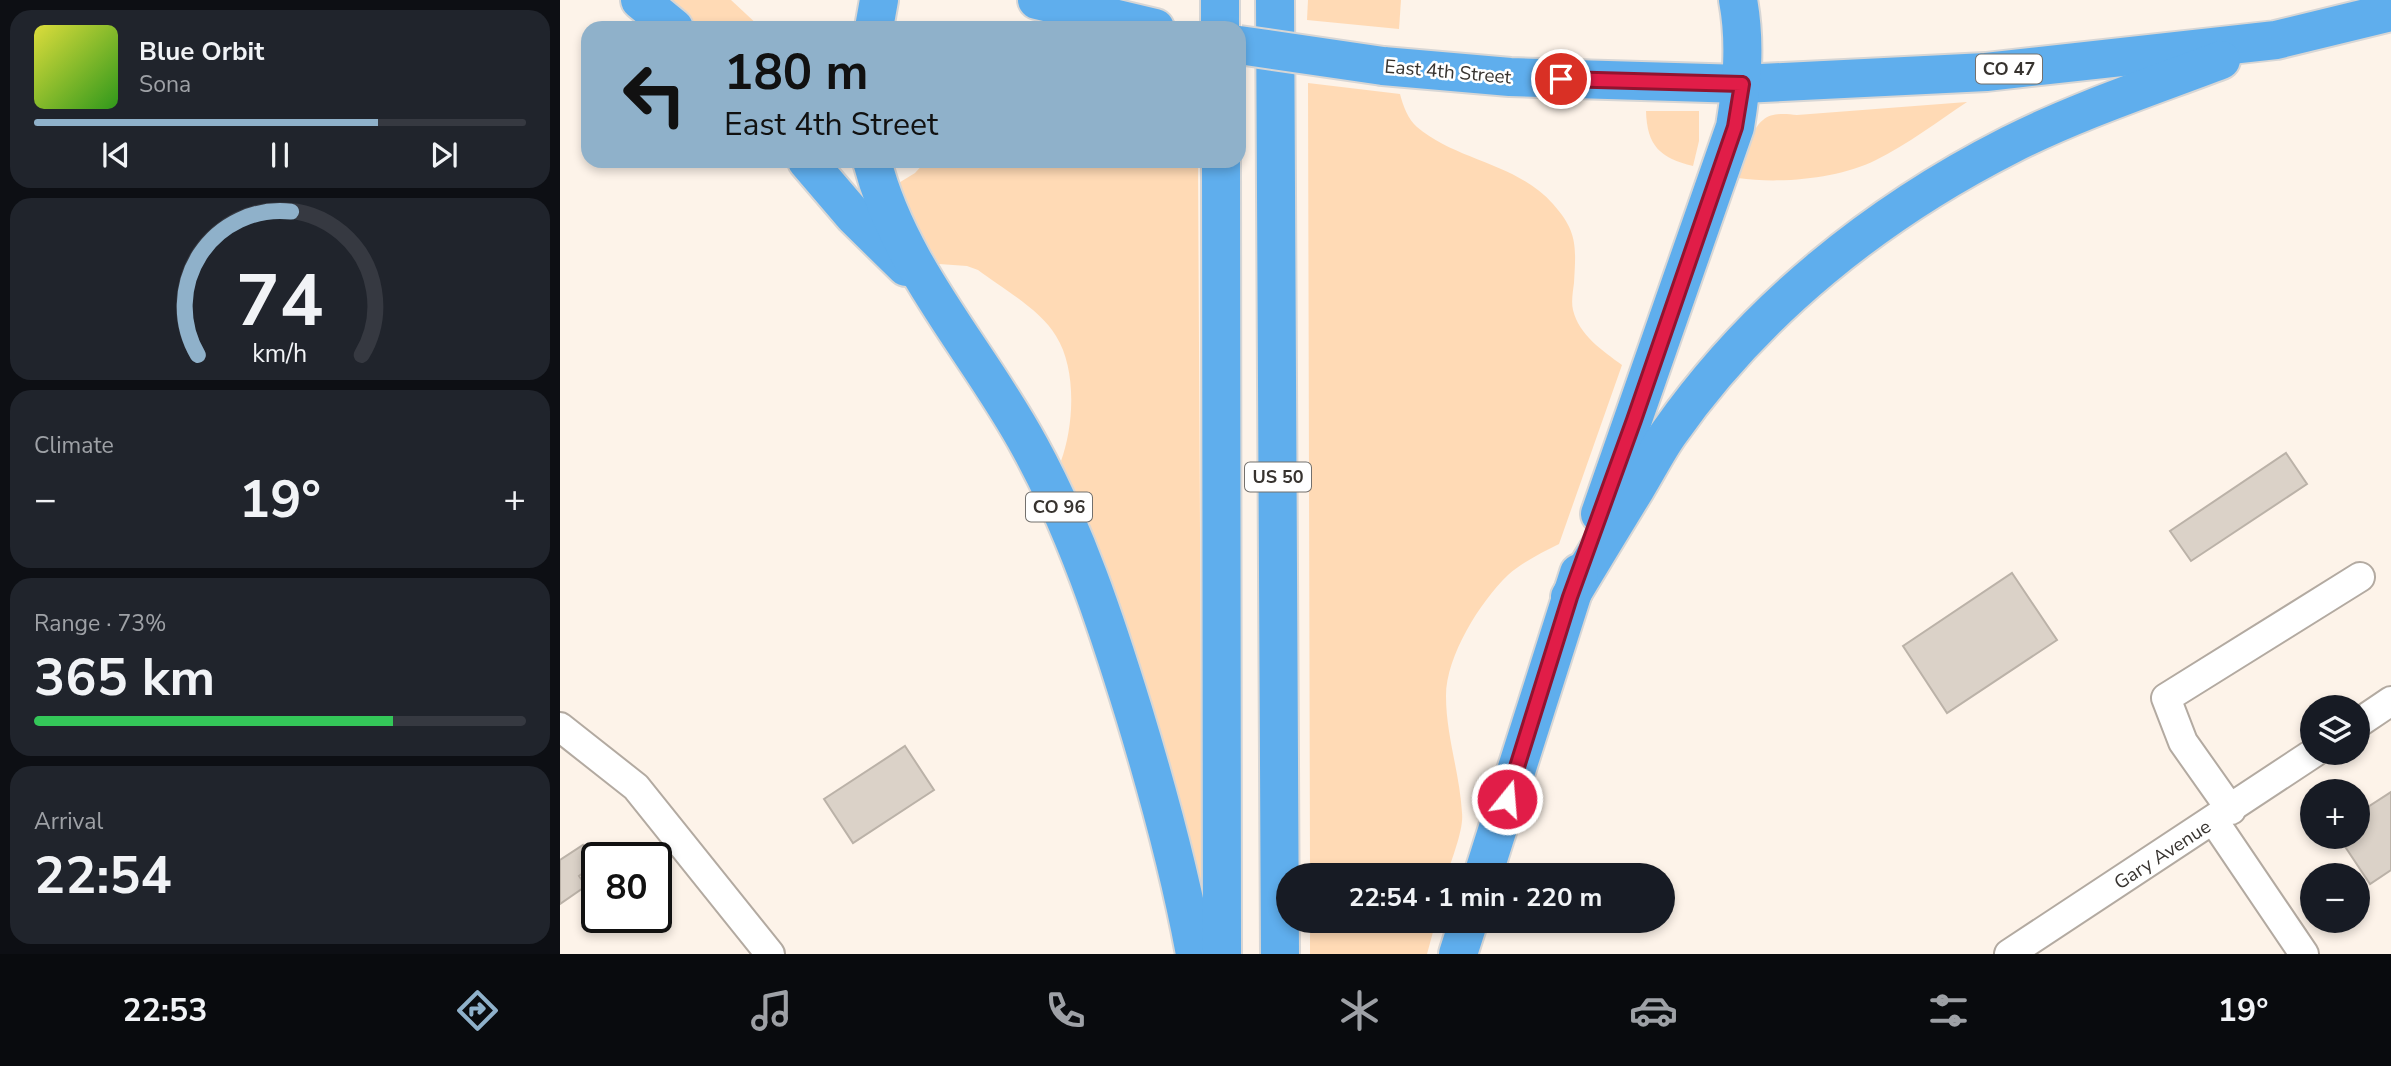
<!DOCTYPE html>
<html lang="en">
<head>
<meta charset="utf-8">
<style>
	body { margin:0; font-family:"Nunito Sans",sans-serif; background:#20242c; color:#f1f3f6; height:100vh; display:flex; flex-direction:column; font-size:26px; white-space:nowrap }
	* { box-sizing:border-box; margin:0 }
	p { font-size:23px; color:#9ea1a6 }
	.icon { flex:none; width:38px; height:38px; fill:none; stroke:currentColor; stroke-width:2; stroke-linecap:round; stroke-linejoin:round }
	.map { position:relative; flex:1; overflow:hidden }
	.panel { display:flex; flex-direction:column; gap:10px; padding:10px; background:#0d0f14; width:560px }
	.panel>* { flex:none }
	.guide { position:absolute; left:21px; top:21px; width:665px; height:147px; border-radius:21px; box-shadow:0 4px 10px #0003; background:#8fb1ca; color:#111; overflow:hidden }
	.buttons { position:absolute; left:1740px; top:695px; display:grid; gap:14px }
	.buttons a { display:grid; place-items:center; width:70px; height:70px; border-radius:50%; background:#171b24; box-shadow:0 4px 10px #0003; font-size:35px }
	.speed { position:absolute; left:21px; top:842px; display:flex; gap:14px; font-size:35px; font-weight:700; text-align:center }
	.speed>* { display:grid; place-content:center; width:91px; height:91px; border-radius:50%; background:#171b24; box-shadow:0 4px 10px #0003; line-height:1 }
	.speed .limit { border:4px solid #111; border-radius:10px; background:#fff; color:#111 }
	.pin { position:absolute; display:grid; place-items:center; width:60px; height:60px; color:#fff; margin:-30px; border:4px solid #fff; border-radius:50%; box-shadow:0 2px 7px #0007 }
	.me { position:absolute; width:77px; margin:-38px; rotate:17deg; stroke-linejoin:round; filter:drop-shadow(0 0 5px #0008) }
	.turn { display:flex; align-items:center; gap:24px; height:147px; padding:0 28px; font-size:32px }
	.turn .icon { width:91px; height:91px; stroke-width:2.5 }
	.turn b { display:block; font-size:49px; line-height:60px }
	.big { font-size:52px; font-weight:700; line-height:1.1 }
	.panel .widget { flex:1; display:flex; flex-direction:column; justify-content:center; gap:10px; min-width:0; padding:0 24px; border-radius:21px; background:#20242c }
	.panel .dial { align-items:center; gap:0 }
	.dial svg { height:182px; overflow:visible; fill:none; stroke:#363941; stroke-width:7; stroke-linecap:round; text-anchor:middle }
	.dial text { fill:#f1f3f6; stroke:none }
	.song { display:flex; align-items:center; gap:21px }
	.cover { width:84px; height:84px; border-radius:10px; background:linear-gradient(135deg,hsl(60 70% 55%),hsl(110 70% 35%)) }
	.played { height:7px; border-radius:4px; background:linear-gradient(90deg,#8fb1ca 70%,#363941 70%) }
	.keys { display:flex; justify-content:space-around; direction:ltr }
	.heat { display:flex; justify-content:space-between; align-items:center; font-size:38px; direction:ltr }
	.charge { height:10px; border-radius:5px; background:linear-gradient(90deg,#34c759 73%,#363941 0) }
	.trip { position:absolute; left:716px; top:863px; width:399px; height:70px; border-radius:35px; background:#171b24; box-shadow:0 4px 10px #0003; font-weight:700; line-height:70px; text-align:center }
	.dock { display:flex; height:112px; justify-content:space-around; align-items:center; background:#090b0e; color:#9ea1a6 }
	.dock .icon { width:49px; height:49px }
	.dock .on { color:#8fb1ca }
	.dock b { font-size:32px; color:#f1f3f6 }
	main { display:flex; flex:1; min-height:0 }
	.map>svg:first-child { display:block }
	.green { fill:#ffdab5 }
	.building { fill:#dbd2c8; stroke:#bbb2a8; stroke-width:2 }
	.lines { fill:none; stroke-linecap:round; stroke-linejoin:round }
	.minor-casing { stroke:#b3aaa1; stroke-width:32 }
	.highway-casing { stroke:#d7d6d5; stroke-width:42 }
	.minor { stroke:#fff; stroke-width:28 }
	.highway { stroke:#5faeed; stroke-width:38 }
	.highway-bridge-casing { stroke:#d7d6d5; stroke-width:42; stroke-linecap:butt }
	.highway-bridge { stroke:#5faeed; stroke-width:38 }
	.route-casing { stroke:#92132f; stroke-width:18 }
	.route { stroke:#e11d48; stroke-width:12 }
	.labels { text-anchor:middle; stroke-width:5; stroke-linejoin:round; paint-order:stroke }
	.shield { fill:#fff; stroke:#73706d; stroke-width:2 }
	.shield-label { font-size:18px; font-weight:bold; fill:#37332f }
	.street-label { font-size:19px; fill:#37332f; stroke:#fff }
</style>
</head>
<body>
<main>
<section class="panel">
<div class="widget">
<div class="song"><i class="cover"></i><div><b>Blue Orbit</b><p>Sona</p></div></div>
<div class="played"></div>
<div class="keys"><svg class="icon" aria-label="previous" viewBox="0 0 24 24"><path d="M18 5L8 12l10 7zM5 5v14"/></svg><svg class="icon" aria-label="pause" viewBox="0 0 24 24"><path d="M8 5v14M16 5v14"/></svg><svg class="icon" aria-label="next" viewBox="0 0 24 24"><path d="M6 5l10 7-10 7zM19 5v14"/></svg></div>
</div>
<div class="widget dial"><svg viewBox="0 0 100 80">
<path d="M14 69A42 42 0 1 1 86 69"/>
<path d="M14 69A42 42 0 0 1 55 6" stroke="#8fb1ca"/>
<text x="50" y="56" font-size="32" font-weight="700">74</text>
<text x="50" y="72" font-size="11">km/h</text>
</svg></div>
<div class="widget"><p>Climate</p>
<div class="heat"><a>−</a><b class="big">19°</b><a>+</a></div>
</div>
<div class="widget"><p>Range · 73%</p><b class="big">365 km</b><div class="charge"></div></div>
<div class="widget"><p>Arrival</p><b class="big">22:54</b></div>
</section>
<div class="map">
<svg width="1831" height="954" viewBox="0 0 1831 954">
	<rect width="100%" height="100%" fill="#fdf3e9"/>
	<g class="green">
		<path d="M107 0H171L201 28H138Z"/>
		<path d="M748 0H841L839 29 747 20Z"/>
		<path d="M748 83 840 94C843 106 848 119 857 127 897 161 957 163 993 204 1018 232 1016 247 1014 283 1013 291 1011 302 1013 310 1019 335 1043 351 1062 365L999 544C981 553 963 562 948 575 920 602 886 656 886 696 886 736 900 774 902 813 904 829 892 858 887 875H750Z"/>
		<path d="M1407 102C1377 122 1348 144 1316 160 1278 179 1219 184 1178 178 1183 163 1190 129 1203 120 1212 112 1226 114 1237 115Z"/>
		<path d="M1086 111H1139V141L1133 166C1100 158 1087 146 1086 111Z"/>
		<path d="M366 161H638L642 902 525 516 501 461C514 426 517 369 496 336 481 310 442 288 418 270L407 266 379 264 353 219 337 184 355 173Z"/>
		<path d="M750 921V920L876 921 867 954H750Z"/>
	</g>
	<g class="building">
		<path d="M1726 453 1747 484 1631 561 1610 531Z"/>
		<path d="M1452 573 1497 640 1387 713 1343 646Z"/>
		<path d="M345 746 374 790 293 843 264 799Z"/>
		<path d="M1831 792V870L1810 884 1778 836H1797V814Z"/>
		<path d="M23 845 35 864 19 876 26 886 0 904V860Z"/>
	</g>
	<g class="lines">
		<defs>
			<g id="minor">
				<path d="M1797 724 1831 701"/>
				<path d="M0 727 76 787 210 954"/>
				<path d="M1671 810 1623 742 1606 698 1800 577"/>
				<path d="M1654 821 1744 954"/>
				<path d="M1449 954 1755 752"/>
			</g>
			<g id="highway">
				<path d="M80 0 114 28"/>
				<path d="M477 0 595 28"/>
				<path d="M660 0V28"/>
				<path d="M715 0 720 954"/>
				<path d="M314 28 319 0"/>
				<path d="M823 66 950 77 1182 84 1426 72 1716 40 1831 12"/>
				<path d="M247 161 294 216 346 267"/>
				<path d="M312 161C339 268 419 352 470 447 516 531 546 622 574 713 598 792 620 872 635 954"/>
				<path d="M661 161 662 954"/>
				<path d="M1040 514 1175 127C1182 84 1186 43 1178 0"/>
				<path d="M1010 597C1032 560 1054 524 1076 488 1087 470 1097 450 1109 433 1195 310 1316 213 1450 145 1517 111 1590 87 1661 60"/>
				<path d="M923 875 1019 573"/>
				<path d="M898 954 909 920"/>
			</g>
		</defs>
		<use href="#minor" class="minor-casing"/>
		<use href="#highway" class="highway-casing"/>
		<use href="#minor" class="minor"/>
		<use href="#highway" class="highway"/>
		<defs>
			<path id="highway-bridge" d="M679 45 823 66"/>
		</defs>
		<use href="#highway-bridge" class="highway-bridge-casing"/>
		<use href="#highway-bridge" class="highway-bridge"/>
	</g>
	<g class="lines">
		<defs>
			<path id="route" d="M947 799 1010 597 1074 420 1175 127 1182 84 1001 79"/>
		</defs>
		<use href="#route" class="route-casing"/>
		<use href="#route" class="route"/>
	</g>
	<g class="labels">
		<g class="shield">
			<rect x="1416" y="54.5" width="66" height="29" rx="5"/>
			<rect x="685" y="462.5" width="66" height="29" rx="5"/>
			<rect x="466" y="492.5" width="66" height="29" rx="5"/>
		</g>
		<g class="shield-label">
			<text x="1449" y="75">CO 47</text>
			<text x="718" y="483">US 50</text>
			<text x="499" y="513">CO 96</text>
		</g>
		<g class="street-label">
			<text transform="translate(888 71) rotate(5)" y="7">East 4th Street</text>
			<text transform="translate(1602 854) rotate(-33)" y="7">Gary Avenue</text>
		</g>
	</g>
</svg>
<div class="buttons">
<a><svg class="icon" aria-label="layers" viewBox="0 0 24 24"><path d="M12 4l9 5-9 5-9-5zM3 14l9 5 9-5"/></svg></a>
<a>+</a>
<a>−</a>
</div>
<div class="speed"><div class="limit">80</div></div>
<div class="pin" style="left:1001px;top:79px;background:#d93025"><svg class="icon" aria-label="arrive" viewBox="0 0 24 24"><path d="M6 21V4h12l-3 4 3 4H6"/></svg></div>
<svg class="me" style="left:947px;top:799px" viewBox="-20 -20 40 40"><circle r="17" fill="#e11d48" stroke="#fff" stroke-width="3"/><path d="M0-11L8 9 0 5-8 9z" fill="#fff"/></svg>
<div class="trip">22:54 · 1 min · 220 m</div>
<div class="guide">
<div class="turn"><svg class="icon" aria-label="left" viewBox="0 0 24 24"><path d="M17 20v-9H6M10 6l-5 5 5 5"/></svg><div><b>180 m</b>East 4th Street</div></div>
</div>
</div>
</main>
<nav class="dock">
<b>22:53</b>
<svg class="icon on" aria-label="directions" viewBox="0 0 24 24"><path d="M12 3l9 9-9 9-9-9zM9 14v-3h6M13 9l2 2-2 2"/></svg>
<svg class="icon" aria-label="music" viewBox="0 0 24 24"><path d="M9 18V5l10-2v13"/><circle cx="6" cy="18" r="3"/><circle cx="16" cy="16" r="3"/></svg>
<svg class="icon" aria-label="phone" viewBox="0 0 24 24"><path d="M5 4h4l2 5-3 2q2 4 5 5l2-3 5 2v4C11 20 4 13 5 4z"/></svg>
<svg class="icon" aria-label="climate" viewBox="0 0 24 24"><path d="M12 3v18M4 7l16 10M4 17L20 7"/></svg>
<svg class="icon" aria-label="car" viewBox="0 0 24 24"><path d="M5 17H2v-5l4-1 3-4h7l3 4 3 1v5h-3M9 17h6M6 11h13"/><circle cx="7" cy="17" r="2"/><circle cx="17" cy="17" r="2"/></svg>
<svg class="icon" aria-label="filters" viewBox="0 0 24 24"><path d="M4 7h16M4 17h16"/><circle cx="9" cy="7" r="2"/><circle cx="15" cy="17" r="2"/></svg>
<b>19°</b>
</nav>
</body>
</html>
